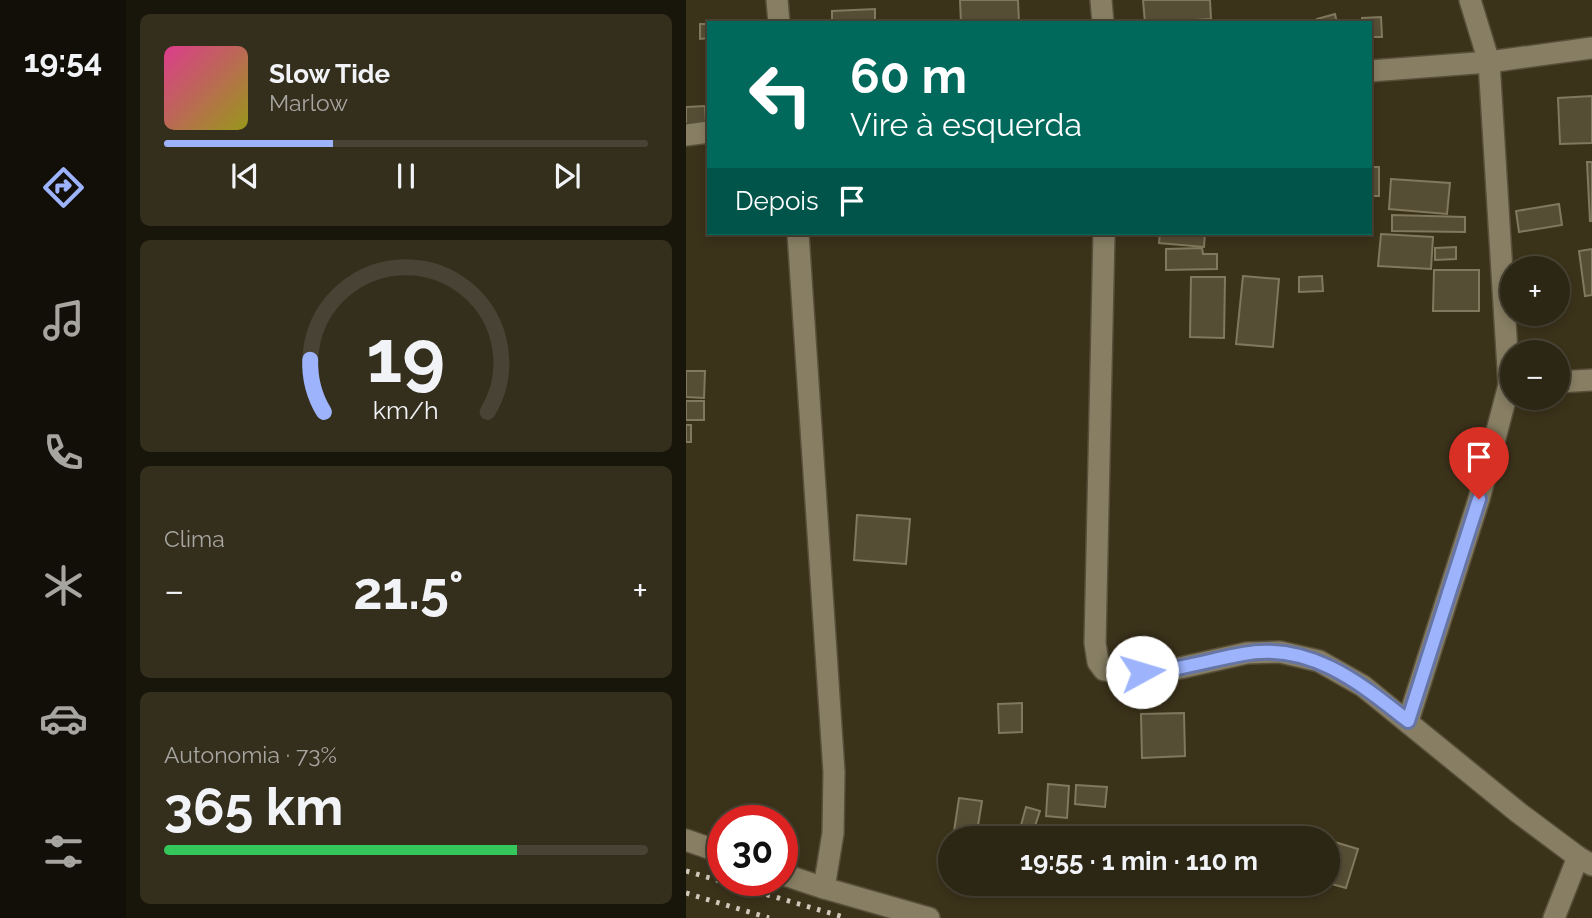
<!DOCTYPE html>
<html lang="pt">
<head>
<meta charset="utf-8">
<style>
	body { margin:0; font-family:Raleway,sans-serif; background:#342e1d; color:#f1f3f6; height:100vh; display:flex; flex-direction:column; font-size:26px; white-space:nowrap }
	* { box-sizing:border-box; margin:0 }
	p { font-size:23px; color:#a6a5a0 }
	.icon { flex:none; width:38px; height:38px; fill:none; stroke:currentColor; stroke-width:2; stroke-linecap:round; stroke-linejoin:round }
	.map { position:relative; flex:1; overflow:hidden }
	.details { display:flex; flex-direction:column; gap:14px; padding:14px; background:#18150b; width:560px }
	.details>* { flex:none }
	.banner { position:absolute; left:21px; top:21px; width:665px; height:214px; border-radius:0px; box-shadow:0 4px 10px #0003,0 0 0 2px #484334; background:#00695c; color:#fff; overflow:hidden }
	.buttons { position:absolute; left:814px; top:256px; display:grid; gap:14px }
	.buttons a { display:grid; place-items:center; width:70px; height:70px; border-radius:50%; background:#2c2614; box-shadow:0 4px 10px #0003,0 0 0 2px #484334; font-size:35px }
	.speed { position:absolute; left:21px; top:805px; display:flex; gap:14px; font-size:35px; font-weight:700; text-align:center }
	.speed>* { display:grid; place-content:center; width:91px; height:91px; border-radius:50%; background:#2c2614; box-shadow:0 4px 10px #0003,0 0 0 2px #484334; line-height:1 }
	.speed .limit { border:10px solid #d22; background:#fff; color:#111 }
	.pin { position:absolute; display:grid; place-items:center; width:60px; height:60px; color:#fff; margin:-72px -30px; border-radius:50% 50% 50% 0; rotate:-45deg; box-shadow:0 0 7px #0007 }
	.pin .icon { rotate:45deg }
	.me { position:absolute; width:77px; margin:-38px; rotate:84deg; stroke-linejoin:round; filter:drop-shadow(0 0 5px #0008) }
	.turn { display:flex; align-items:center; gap:24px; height:147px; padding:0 28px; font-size:32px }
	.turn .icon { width:91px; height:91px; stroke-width:2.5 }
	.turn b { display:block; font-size:49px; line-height:60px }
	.then { display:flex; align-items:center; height:66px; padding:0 28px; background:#0003; gap:14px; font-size:26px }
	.big { font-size:52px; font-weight:700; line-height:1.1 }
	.details .tile { flex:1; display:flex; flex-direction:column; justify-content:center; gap:10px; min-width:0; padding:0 24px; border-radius:10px; background:#342e1d }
	.details .dial { align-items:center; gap:0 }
	.dial svg { height:182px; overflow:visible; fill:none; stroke:#484334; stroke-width:7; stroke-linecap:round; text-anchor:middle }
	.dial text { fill:#f1f3f6; stroke:none }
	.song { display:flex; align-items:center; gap:21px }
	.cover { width:84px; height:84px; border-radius:10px; background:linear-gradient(135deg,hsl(330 70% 55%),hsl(60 70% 35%)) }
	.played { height:7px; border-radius:4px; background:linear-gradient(90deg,#9db4fd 35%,#484334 35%) }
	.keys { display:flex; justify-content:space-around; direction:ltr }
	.heat { display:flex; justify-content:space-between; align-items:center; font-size:38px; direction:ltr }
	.charge { height:10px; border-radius:5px; background:linear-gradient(90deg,#34c759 73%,#484334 0) }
	.trip { position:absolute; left:252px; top:826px; width:402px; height:70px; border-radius:35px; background:#2c2614; box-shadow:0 4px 10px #0003,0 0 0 2px #484334; font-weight:700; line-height:70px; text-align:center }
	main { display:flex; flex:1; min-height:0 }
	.tabs { display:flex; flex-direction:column; width:126px; justify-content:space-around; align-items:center; background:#120f08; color:#a6a5a0 }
	.tabs .icon { width:49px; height:49px }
	.tabs .selected { color:#9db4fd }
	.tabs b { font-size:32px; color:#f1f3f6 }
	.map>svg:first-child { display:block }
	.building { fill:#564d35; stroke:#81785d; stroke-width:2 }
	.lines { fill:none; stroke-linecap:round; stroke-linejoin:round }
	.street-casing { stroke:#574f3a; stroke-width:24 }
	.street { stroke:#877e63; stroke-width:21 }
	.rail { stroke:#d0c9ba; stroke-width:5; stroke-dasharray:3.5 7; stroke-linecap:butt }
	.route-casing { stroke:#6675a4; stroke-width:18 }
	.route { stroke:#9db4fd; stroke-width:12 }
</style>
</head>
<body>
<main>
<nav class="tabs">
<b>19:54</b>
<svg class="icon selected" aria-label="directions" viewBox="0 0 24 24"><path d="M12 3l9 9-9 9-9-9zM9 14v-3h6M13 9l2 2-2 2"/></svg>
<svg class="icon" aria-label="music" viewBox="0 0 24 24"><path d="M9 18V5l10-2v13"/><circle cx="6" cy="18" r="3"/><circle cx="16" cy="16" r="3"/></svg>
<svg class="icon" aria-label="phone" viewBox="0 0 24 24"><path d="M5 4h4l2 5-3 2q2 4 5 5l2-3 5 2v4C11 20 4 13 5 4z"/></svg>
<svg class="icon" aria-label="climate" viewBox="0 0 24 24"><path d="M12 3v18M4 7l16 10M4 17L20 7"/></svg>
<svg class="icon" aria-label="car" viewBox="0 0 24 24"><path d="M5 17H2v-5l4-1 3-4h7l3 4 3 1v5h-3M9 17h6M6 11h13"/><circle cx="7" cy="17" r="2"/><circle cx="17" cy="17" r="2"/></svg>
<svg class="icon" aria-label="filters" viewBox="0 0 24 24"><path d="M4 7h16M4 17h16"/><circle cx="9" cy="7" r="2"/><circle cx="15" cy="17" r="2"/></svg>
</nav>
<section class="details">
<div class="tile">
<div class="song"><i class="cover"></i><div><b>Slow Tide</b><p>Marlow</p></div></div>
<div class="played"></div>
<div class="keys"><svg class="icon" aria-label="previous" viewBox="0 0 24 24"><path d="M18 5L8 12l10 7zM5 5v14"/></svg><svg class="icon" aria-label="pause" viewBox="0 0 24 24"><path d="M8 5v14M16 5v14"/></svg><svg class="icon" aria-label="next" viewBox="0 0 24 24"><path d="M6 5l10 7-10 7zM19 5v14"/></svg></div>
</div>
<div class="tile dial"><svg viewBox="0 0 100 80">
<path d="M14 69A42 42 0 1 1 86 69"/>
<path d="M14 69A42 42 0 0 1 8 46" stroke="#9db4fd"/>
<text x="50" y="56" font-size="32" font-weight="700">19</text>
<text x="50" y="72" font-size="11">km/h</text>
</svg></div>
<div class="tile"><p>Clima</p>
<div class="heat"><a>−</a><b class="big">21.5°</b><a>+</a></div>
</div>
<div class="tile"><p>Autonomia · 73%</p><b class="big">365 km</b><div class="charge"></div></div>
</section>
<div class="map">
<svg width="906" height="918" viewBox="0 0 906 918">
	<rect width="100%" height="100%" fill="#3b321a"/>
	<g class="building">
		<path d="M274 0H332L333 23H275Z"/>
		<path d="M457 0H524L525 19 459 23Z"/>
		<path d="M189 9V23H146V11Z"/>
		<path d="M649 14 651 23H632L631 19Z"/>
		<path d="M695 17 696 37H684V23H676V18Z"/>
		<path d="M14 24H23V38L14 39Z"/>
		<path d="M906 96V143L874 144 872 98Z"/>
		<path d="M19 106 20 124 0 125V107Z"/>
		<path d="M901 162H906V221H904Z"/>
		<rect x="684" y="167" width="9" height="29"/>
		<path d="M705 179 764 183 761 214 703 209Z"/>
		<path d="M873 204 876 225 833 232 830 211Z"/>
		<path d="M706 215 779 217V232L706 231Z"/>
		<path d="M474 233H519L518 247 473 243Z"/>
		<path d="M695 234 747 237 745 269 692 266Z"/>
		<path d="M770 247V259L749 260V248Z"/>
		<path d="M516 248 517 254H531V269L480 270V249Z"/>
		<path d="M906 249V295L899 296 893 251Z"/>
		<path d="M748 270H793V311H747Z"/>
		<path d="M557 276 593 279 587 347 550 344Z"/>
		<path d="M636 276 637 291 613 292V277Z"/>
		<path d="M505 277H539L538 338 504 337Z"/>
		<path d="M0 371H19L18 398 0 397Z"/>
		<rect x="0" y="401" width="18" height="19"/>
		<rect x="0" y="425" width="5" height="17"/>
		<path d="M171 515 224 519 220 564 168 560Z"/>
		<path d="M336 703V732L313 733 312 704Z"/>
		<path d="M498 713 499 756 456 758 455 714Z"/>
		<path d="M362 784 383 786 381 818 360 816Z"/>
		<path d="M390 785 421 787 419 807 389 804Z"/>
		<path d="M273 798 296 801 290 838H267Z"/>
		<path d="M340 807 354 811 348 829 335 825Z"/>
		<path d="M642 840 672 849 660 888 642 883Z"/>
	</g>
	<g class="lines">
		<defs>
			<g id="street">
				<path d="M91 0 93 23"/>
				<path d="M415 0 417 23"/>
				<path d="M684 71 803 62 906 48"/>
				<path d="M0 135 23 132"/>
				<path d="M112 233 148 772 147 833 138 888"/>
				<path d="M418 233 409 643 412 662 418 670 435 673 476 672 561 653 594 652 633 661 677 686 833 813 892 857 906 865"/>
				<path d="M872 382 906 380"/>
				<path d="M722 721 793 499 823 385 803 62 784 0"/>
				<path d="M0 840 37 853"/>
				<path d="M96 874 138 888 243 918"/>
				<path d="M868 918 892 857"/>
			</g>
		</defs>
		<use href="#street" class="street-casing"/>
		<use href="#street" class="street"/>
		<g class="rail">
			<path d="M0 871 161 918"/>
			<path d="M0 893 83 918"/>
		</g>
	</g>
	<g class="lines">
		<defs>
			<path id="route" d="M456 672C490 671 523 660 557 654 623 641 674 683 722 721L793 499"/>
		</defs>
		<use href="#route" class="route-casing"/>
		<use href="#route" class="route"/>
	</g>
</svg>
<div class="buttons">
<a>+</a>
<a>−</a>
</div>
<div class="speed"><div class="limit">30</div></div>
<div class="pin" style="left:793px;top:499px;background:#d93025"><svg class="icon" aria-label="arrive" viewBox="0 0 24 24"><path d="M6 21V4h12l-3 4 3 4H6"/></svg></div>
<svg class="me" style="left:456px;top:672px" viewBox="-20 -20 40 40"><circle r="19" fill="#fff"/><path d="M0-13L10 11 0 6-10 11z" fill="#9db4fd"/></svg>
<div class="trip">19:55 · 1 min · 110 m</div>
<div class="banner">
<div class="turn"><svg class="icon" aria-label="left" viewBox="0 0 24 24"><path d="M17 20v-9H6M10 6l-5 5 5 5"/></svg><div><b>60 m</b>Vire à esquerda</div></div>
<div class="then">Depois<svg class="icon" aria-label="arrive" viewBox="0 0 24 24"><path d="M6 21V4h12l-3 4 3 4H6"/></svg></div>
</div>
</div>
</main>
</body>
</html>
